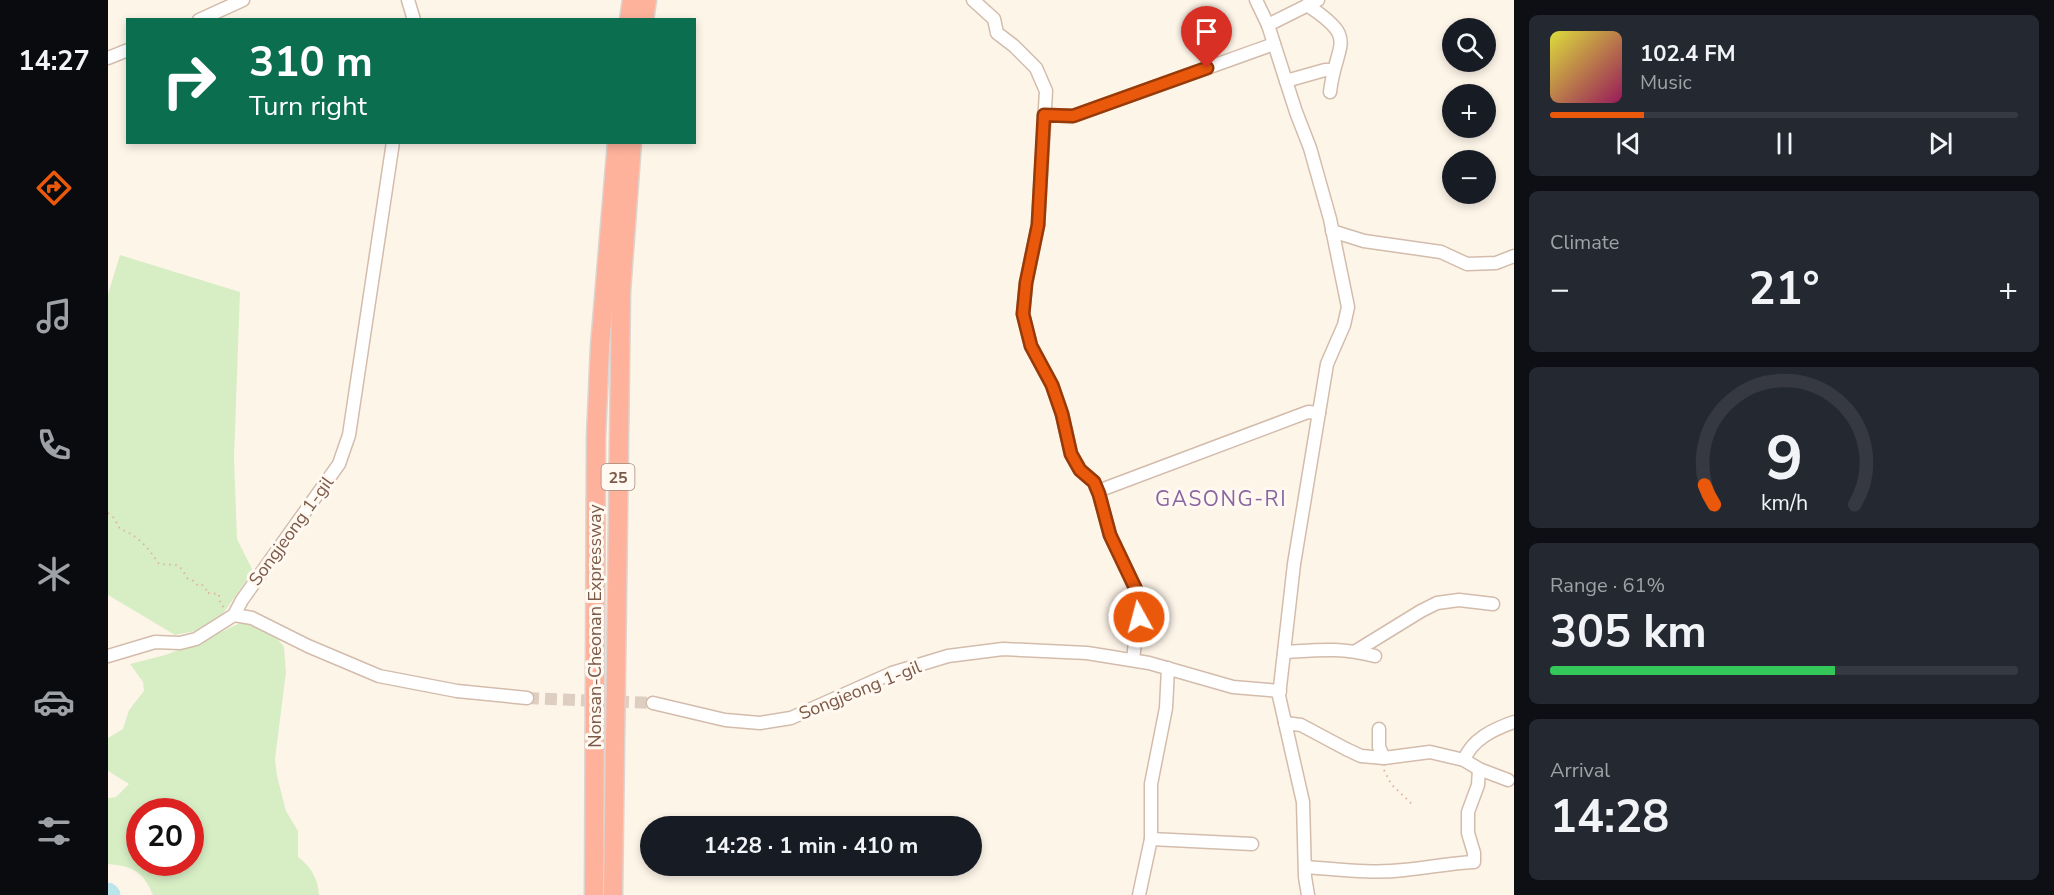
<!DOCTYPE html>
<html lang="en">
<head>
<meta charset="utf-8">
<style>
	body { margin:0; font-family:"Nunito Sans",sans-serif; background:#242831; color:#f1f3f6; height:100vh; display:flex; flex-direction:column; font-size:22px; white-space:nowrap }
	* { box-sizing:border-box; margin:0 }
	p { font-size:20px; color:#9ea1a6 }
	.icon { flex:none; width:33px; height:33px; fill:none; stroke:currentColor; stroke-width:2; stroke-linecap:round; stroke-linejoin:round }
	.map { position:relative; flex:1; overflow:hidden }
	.drawer { display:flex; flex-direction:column; gap:15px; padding:15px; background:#0d0f14; width:540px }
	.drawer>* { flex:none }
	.banner { position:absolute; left:18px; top:18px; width:570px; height:126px; border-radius:0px; box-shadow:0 3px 9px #0003; background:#0b6e4f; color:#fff; overflow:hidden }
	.buttons { position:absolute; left:1334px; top:18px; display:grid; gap:12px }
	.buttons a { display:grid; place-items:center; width:54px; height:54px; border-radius:50%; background:#171b24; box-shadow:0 3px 9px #0003; font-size:30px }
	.speed { position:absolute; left:18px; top:798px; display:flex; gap:12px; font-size:30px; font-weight:700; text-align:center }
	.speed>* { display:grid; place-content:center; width:78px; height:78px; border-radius:50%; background:#171b24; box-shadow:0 3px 9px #0003; line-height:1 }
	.speed .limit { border:9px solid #d22; background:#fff; color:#111 }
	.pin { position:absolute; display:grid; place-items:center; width:51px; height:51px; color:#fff; margin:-62px -26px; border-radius:50% 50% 50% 0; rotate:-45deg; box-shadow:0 0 6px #0007 }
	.pin .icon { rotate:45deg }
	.me { position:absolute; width:66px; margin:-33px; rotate:353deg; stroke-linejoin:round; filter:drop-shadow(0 0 4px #0008) }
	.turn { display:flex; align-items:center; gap:21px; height:126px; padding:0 24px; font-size:27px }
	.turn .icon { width:78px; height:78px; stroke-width:2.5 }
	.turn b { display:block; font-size:42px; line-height:51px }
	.big { font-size:45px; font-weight:700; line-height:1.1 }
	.drawer .tile { flex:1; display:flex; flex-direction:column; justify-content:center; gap:9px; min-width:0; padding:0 21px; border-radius:9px; background:#242831 }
	.drawer .dial { align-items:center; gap:0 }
	.dial svg { height:156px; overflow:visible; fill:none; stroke:#363941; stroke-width:7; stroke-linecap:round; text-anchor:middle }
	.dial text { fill:#f1f3f6; stroke:none }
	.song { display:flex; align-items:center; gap:18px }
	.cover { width:72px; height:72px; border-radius:9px; background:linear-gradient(135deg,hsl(60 70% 55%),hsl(330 70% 35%)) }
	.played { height:6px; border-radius:3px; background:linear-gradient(90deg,#ea580c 20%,#363941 20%) }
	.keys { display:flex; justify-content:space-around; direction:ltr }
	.heat { display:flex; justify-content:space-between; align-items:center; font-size:33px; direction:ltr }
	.charge { height:9px; border-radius:4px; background:linear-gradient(90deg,#34c759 61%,#363941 0) }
	.trip { position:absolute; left:532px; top:816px; width:342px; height:60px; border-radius:30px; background:#171b24; box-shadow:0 3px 9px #0003; font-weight:700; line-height:60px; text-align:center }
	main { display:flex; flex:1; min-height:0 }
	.dock { display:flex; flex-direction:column; width:108px; justify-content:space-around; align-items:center; background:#090b0e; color:#9ea1a6 }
	.dock .icon { width:42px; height:42px }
	.dock .selected { color:#ea580c }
	.dock b { font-size:27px; color:#f1f3f6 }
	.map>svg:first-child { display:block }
	.green { fill:#d7eec5; fill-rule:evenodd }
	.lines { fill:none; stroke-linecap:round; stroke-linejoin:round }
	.river { stroke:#bae5eb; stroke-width:21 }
	.minor-tunnel { stroke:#decec1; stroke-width:12; stroke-dasharray:12 6; stroke-linecap:butt }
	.minor-casing { stroke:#d3bcac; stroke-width:15 }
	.highway-casing { stroke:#ddd4d0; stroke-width:21 }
	.path { stroke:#ddb6a0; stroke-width:2; stroke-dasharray:1.5 4.5; stroke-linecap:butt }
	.minor { stroke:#fff; stroke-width:12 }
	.highway { stroke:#feb29b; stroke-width:18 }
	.route-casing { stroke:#983908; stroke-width:15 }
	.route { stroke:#ea580c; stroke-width:10 }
	.labels { text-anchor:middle; stroke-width:6; stroke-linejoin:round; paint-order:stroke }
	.shield { fill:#fff9f1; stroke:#a38a7b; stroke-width:1.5 }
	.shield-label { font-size:16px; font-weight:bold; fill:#7c5a49 }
	.street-label { font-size:18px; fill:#7c5a49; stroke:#fff9f1 }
	.quarter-label { font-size:21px; letter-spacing:1.5px; fill:#8a659f; stroke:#fff9f1 }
</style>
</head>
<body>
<main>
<nav class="dock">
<b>14:27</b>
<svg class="icon selected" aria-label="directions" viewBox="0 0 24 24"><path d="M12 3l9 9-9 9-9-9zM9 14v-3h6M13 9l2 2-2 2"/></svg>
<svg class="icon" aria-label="music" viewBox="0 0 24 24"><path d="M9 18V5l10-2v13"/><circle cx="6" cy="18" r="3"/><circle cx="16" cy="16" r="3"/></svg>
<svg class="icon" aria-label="phone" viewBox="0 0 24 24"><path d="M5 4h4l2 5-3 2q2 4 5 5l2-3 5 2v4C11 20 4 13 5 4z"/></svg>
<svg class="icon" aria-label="climate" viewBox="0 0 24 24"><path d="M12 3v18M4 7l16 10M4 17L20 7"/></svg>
<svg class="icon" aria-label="car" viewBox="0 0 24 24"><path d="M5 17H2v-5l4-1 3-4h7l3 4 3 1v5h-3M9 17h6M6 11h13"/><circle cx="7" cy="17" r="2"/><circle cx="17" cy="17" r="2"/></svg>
<svg class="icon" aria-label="filters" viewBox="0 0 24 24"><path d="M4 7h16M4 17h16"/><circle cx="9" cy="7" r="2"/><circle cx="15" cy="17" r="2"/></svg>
</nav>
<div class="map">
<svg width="1406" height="895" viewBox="0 0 1406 895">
	<rect width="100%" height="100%" fill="#fef5e9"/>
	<g class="green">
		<path d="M12 255 132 292 126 457 129 539 145 571 112 618 87 631 67 635 0 595V294Z"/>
		<path d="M136 621 169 638 176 647 178 672 167 759 169 776 178 811 190 831V857C203 867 210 878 211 895H45C35 871 24 866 0 864V798L8 797 21 784 0 771V738L15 729 21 710 36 691 35 682 22 664 57 655 82 646 100 634 111 633ZM32 812H82V862H32Z"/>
	</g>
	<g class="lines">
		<path class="river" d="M0 893 2 895"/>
		<path class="minor-tunnel" d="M419 698 545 703"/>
		<defs>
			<g id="minor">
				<path d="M300 0 306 20"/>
				<path d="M865 0 886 19 889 33 906 46 928 68 938 91 930 225 918 283 915 314 923 346 944 385 954 414 963 454 972 470 986 482 991 494 1002 535 1032 598 1025 660"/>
				<path d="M1148 0 1160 25 1188 112 1202 148 1222 219 1240 307 1236 325 1219 364 1186 564 1171 696 1195 802 1197 877 1200 895"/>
				<path d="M1199 5C1252 40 1228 41 1222 92"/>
				<path d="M91 20 135 0"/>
				<path d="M1160 25 1210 0"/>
				<path d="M0 58 20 50"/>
				<path d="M1178 81 1217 70H1225"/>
				<path d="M936 115 965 116 1166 44"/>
				<path d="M285 142 241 435 231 464 134 600 126 615 144 618 200 646 271 676 349 691 419 698"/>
				<path d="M1224 231 1256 241 1333 252 1359 264 1388 263 1406 256"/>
				<path d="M990 491 1200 412 1211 413"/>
				<path d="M1248 651 1313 611 1329 603 1351 600 1385 604"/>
				<path d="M1177 652C1211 650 1232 647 1267 656"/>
				<path d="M0 656 47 642 72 643 88 639 126 615"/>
				<path d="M545 703 617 720 652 723 683 718 784 673 840 656 895 649 979 653 1041 663 1125 687 1172 691"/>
				<path d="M1177 723 1193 725 1238 749 1253 756 1276 758 1322 752 1356 760C1364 739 1386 729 1406 722"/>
				<path d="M1271 729V747L1276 758"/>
				<path d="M1371 769 1400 780"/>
				<path d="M1043 839 1144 844"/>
				<path d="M1197 867C1229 869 1263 874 1296 870 1319 868 1342 863 1366 862V853L1360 833V812L1370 785 1371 769 1356 760"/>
				<path d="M1031 895 1043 839V784L1058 708 1060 668"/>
			</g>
			<g id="highway">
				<path d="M521 20 524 0"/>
				<path d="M536 20 539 0"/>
				<path d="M486 895 488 437 492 346 509 142"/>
				<path d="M505 895 513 291 524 142"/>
			</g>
		</defs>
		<use href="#minor" class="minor-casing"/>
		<use href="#highway" class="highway-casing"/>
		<g class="path">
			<path d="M0 513 6 518 12 529C30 535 41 549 51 564L68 565 74 569 79 578 86 581 90 586 94 585 100 592 99 593 111 594V600L116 608"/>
			<path d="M1276 770 1283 784 1305 805"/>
		</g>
		<use href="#minor" class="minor"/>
		<use href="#highway" class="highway"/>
	</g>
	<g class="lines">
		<defs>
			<path id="route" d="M1031 617 1032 598 1002 535 991 494 986 482 972 470 963 454 954 414 944 385 923 346 915 314 918 283 930 225 936 115 965 116 1099 68"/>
		</defs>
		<use href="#route" class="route-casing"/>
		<use href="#route" class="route"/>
	</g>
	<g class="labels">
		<rect class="shield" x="493.5" y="464" width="33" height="26" rx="4.5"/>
		<g class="shield-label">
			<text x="510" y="483">25</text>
		</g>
		<g class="street-label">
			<text transform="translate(183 531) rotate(-54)" y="6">Songjeong 1-gil</text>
			<text transform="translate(487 626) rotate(-90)" y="6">Nonsan-Cheonan Expressway</text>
			<text transform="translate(752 690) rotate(-22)" y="6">Songjeong 1-gil</text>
		</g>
		<g class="quarter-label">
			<text x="1113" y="506">GASONG-RI</text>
		</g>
	</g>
</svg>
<div class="buttons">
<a><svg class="icon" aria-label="search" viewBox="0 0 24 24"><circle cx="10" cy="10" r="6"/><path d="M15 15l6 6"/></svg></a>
<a>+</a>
<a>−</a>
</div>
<div class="speed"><div class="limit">20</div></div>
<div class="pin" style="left:1099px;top:68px;background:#d93025"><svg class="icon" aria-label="arrive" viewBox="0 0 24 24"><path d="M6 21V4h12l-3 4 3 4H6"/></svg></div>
<svg class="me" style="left:1031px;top:617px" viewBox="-20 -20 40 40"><circle r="17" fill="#ea580c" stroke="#fff" stroke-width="3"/><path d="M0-11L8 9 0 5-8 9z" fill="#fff"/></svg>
<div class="trip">14:28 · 1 min · 410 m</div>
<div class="banner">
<div class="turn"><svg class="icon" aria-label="right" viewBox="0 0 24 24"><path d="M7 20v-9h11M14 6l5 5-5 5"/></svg><div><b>310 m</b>Turn right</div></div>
</div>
</div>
<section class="drawer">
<div class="tile">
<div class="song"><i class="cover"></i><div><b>102.4 FM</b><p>Music</p></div></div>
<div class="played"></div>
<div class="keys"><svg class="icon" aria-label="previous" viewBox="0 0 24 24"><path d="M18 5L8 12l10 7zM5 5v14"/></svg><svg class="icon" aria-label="pause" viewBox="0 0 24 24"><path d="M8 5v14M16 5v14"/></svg><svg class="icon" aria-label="next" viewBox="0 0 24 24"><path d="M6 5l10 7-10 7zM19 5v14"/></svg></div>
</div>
<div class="tile"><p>Climate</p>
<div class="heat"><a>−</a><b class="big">21°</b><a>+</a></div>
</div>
<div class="tile dial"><svg viewBox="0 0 100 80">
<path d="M14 69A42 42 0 1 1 86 69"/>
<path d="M14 69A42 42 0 0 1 9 59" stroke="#ea580c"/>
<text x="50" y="56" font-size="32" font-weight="700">9</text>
<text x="50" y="72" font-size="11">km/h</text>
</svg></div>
<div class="tile"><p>Range · 61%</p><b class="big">305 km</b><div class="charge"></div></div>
<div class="tile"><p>Arrival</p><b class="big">14:28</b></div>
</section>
</main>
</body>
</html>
